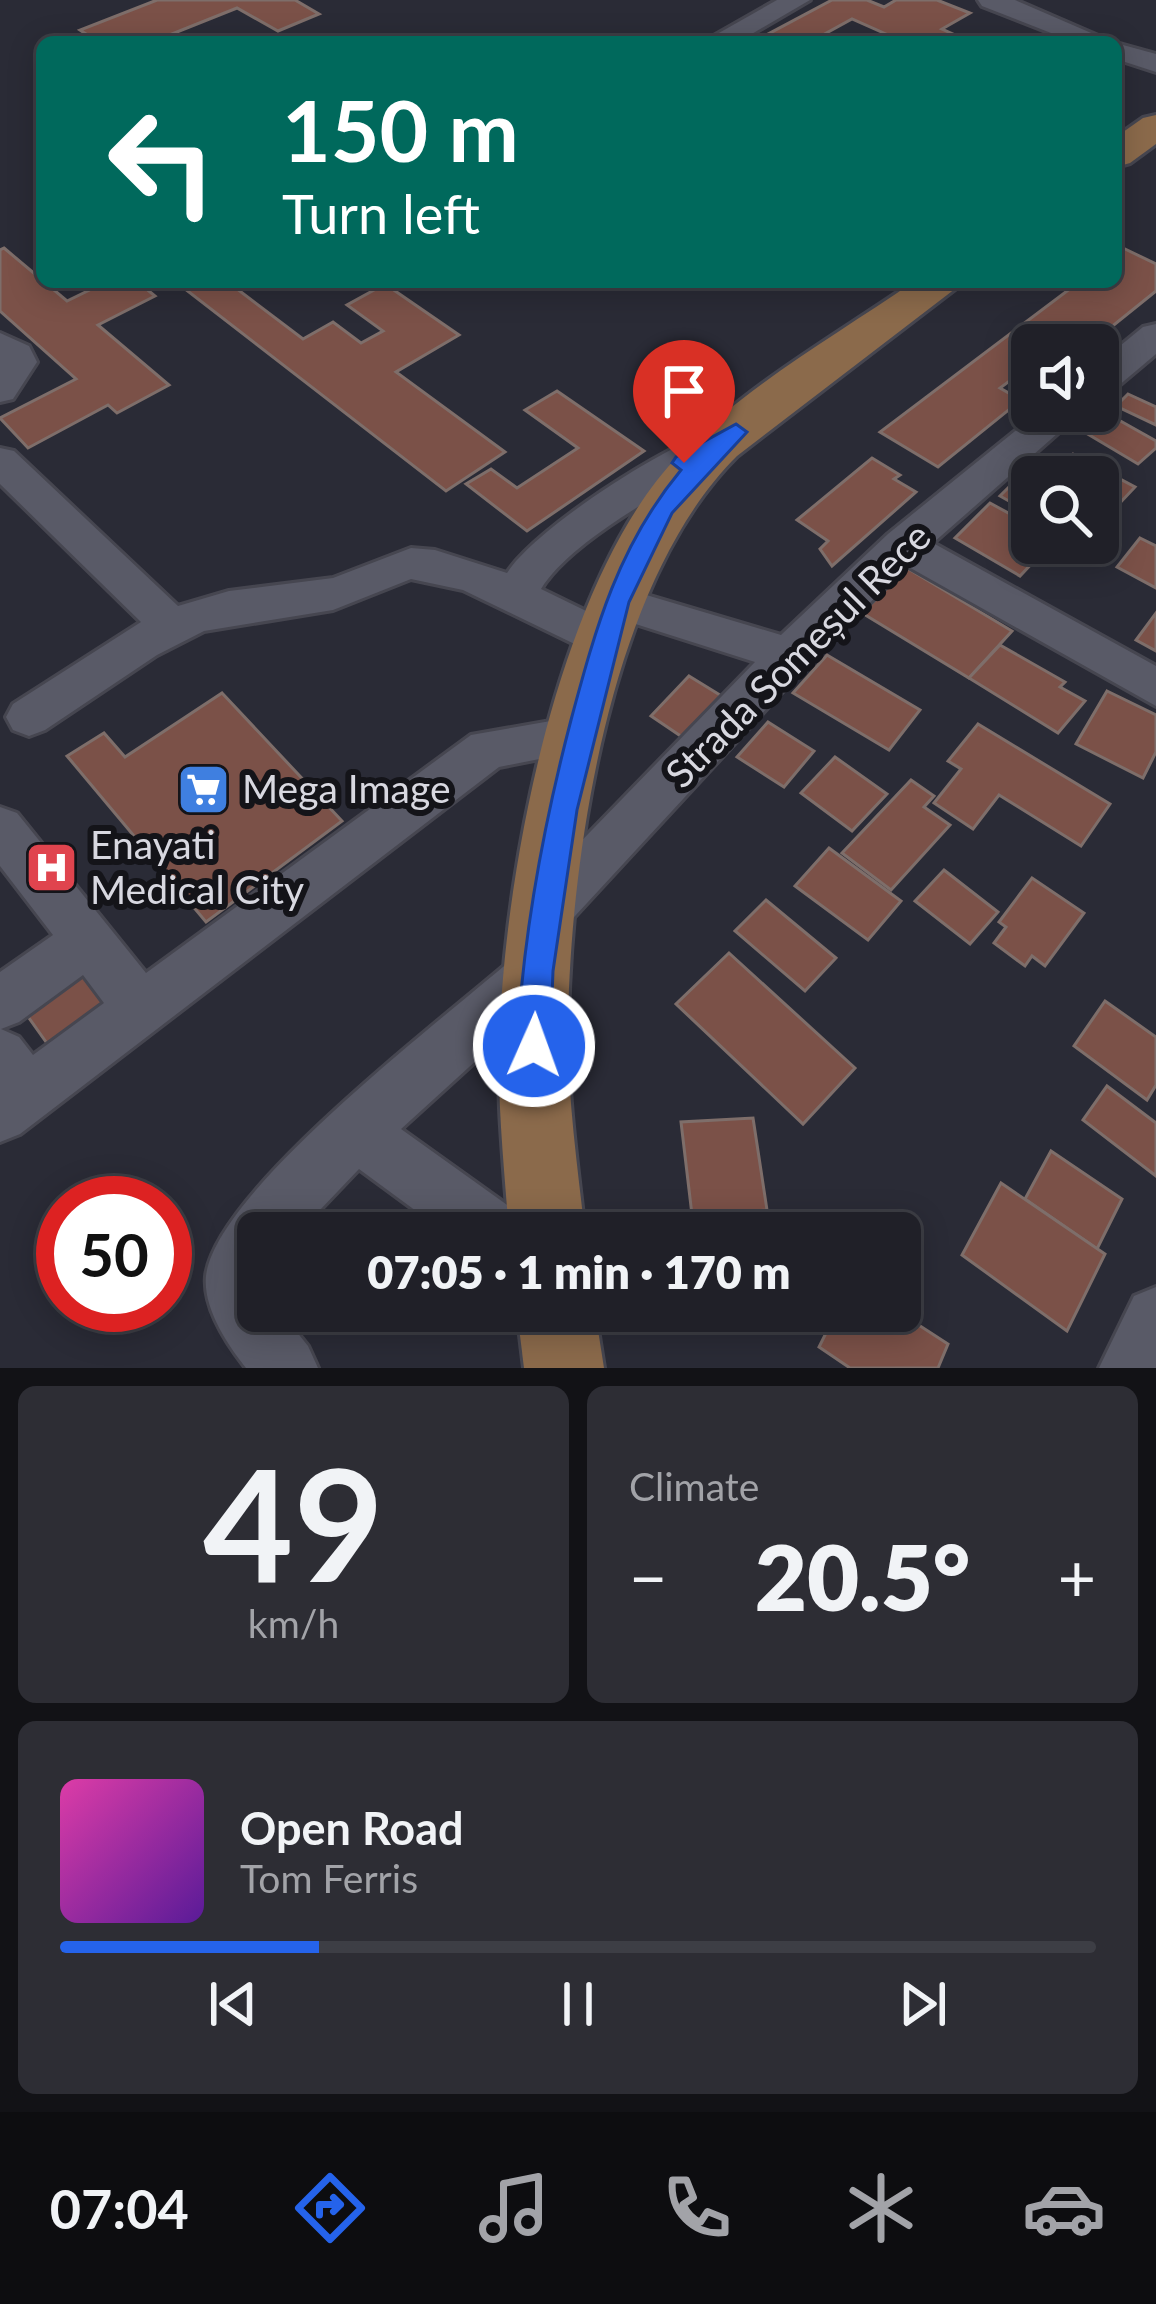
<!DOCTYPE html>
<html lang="en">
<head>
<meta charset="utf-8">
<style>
	body { margin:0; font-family:Lato,sans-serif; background:#2d2d34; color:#f1f3f6; height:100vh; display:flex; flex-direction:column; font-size:45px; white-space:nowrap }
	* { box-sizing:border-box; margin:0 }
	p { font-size:39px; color:#a2a3a8 }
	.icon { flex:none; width:66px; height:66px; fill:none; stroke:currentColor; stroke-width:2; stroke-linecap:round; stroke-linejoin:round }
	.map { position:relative; height:1368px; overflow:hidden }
	.details { display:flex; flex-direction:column; gap:18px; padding:18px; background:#121216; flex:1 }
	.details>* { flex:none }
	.banner { position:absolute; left:36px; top:36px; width:1086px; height:252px; border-radius:18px; box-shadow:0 6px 30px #0003,0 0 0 3px #3d3e45; background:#00695c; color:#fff; overflow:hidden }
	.fabs { position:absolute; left:1011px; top:324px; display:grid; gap:24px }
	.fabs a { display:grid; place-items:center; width:108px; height:108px; border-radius:18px; background:#202028; box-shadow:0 6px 30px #0003,0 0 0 3px #3d3e45; font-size:60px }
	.speed { position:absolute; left:36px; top:1176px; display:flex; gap:24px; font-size:60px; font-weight:700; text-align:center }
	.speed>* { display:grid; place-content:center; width:156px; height:156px; border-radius:50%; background:#202028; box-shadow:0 6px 30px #0003,0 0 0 3px #3d3e45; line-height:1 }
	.speed .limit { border:18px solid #d22; background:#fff; color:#111 }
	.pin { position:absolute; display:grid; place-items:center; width:102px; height:102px; color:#fff; margin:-123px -51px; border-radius:50% 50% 50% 0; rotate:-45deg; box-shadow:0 0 12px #0007 }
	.pin .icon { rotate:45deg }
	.me { position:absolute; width:132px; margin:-66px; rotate:2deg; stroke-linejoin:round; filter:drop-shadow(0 0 9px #0008) }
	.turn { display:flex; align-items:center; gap:42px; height:252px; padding:0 48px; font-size:54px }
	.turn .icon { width:156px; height:156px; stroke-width:2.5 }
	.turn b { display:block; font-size:84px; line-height:102px }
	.big { font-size:90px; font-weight:800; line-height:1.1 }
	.details .tile { flex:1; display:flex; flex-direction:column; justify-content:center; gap:18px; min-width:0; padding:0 42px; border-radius:18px; background:#2d2d34 }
	.details .dial { align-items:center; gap:0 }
	.dial b { font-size:156px; line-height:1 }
	.song { display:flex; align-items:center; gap:36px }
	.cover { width:144px; height:144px; border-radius:18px; background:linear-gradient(135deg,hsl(320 70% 55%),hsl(270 70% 35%)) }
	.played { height:12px; border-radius:6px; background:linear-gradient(90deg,#2563eb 25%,#3d3e45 25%) }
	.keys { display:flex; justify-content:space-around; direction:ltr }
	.heat { display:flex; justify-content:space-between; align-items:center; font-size:66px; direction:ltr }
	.details .tiles { flex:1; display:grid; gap:18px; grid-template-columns:1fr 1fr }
	.tile:last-child { grid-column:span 2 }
	.trip { position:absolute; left:237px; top:1212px; width:684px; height:120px; border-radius:18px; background:#202028; box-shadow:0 6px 30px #0003,0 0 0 3px #3d3e45; font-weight:800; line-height:120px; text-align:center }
	.tabs { display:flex; height:192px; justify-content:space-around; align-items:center; background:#0d0d10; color:#a2a3a8 }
	.tabs .icon { width:84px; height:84px }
	.tabs .current { color:#2563eb }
	.tabs b { font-size:54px; color:#f1f3f6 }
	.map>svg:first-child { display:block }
	.building { fill:#7b5148; stroke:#7e6e6a; stroke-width:3 }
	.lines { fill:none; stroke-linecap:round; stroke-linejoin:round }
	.minor-casing { stroke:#464650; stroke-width:6 }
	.major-casing { stroke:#464650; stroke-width:6 }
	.minor { fill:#595a67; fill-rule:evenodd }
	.major { fill:#8b6a4b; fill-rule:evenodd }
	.route { fill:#2563eb; stroke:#184099; stroke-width:3 }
	.labels { text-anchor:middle; stroke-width:12; stroke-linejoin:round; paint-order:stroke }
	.street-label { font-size:39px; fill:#d8d8e0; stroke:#141419 }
	.poi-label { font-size:39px; fill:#d8d8e0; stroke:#141419; text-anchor:start }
</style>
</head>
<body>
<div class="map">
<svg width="1156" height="1368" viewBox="0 0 1156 1368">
	<rect width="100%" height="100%" fill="#2a2b36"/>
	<g class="building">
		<path d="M157 0H295L319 14 278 31 237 8 152 42H98L80 30Z"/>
		<path d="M832 0H867L884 7 896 0H937L970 13 942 29 971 42H904L852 19 810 42H753Z"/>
		<path d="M4 248 67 301 106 282H138L155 296 98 325 169 385 117 413 108 405 28 448 0 418 76 379 0 311V250Z"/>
		<path d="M1123 248 1156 264V291L1089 345H1032V369L1028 367 1000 388 1021 400 938 467 880 432 1079 282H1116V254Z"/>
		<path d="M176 282H228L303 339 333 322 361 343 383 331 347 305 385 284 459 335 396 372 505 452 446 491Z"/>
		<path d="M557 391 644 451 527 531 466 484 491 469 517 488 578 448 525 410Z"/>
		<path d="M1128 394 1156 407V425L1116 406Z"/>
		<path d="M1108 414 1156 441V448L1138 464 1086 433Z"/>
		<path d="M1073 454 1135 487 1119 504 1098 493V477H1068L1056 471Z"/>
		<path d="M872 458 900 475 894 479 916 492 832 566 820 549 828 541 797 520Z"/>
		<path d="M1025 471 1037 477H1032V514L1000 496Z"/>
		<path d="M990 503 1032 526V543H1051L1020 576 955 538Z"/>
		<path d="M1140 538 1156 546V588L1117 567Z"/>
		<path d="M907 568 1012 631 969 678 862 613Z"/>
		<path d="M1156 613V651L1136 640Z"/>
		<path d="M1000 645 1065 682 1060 687 1085 701 1058 733 969 678Z"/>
		<path d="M827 655 920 710 889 750 793 693Z"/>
		<path d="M689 676 733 703 694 745 651 716Z"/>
		<path d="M1107 691 1156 715V752L1143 778 1076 744Z"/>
		<path d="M222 693 342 821 206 922 67 756 104 733 125 757Z"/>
		<path d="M768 722 814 751 784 787 737 757Z"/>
		<path d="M978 724 1110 804 1081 846 999 795 973 829 934 803 961 769 948 761Z"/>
		<path d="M835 757 887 794 852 831 801 793Z"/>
		<path d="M911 780 934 796 924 807 950 825 891 890 842 853Z"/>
		<path d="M829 848 901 901 868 940 795 886Z"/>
		<path d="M944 870 998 912 970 944 915 901Z"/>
		<path d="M1032 878 1084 913 1045 966 1032 956 1025 966 994 943 1006 927 999 922Z"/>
		<path d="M766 900 836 958 805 991 735 931Z"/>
		<path d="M729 953 855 1068 803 1124 676 1004Z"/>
		<path d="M79 971 107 1007 51 1049 24 1011Z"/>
		<path d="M1105 1001 1156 1037V1085L1147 1100 1074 1046Z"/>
		<path d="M1107 1086 1156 1123V1176L1083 1120Z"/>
		<path d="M753 1118 767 1210 692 1215 681 1122Z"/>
		<path d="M1051 1151 1122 1199 1097 1249 1025 1199Z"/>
		<path d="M1001 1183 1105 1254 1067 1331 962 1255Z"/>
		<path d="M346 1215 373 1222 382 1233H316L332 1219Z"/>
		<path d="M837 1311H897L948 1344 938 1368H850L819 1347Z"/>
	</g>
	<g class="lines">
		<defs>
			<g id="minor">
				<path d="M777 0H810L738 42H703Z"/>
				<path d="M978 0H1015L1112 42 1156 54V72L1116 59V42H1074L982 6Z"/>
				<path d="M1156 324V354L1111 392 1098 395V364L1143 327Z"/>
				<path d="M0 333 29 346 37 362 13 399 0 402Z"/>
				<path d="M1040 411H1083L933 543 1156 666V706L907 566 805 667 563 929 545 936 527 929 519 913 527 897 755 662 601 613 595 602 601 591 616 586 781 635 888 534Z"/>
				<path d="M717 430 731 434 736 443 731 452C678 484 572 538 541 589L619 627 626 639 619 651 604 656 589 651 463 590 411 579 333 610 204 631 157 655 45 730 29 736 13 730 6 717 13 704 141 622 0 484V448L14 451 178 606 229 591 333 578 411 548 435 550 507 573C535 529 666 444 717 430Z"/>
				<path d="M579 716 595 722 602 735 595 748 499 767 20 1134 0 1142V972L53 935 0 866V807L17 813 146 973 471 735ZM83 975 104 1003 33 1055 19 1037 1 1029 19 1022Z"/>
				<path d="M537 946 556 954 563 971 556 988 401 1129 517 1212 526 1233H446L359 1169 298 1233H258V1311H280L308 1346 318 1368H246C227 1344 203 1308 206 1276 216 1190 449 1015 518 954Z"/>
				<path d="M1156 1287V1368H1099L1134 1296Z"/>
			</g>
			<g id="major">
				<path d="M1156 115V144L1130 163 1116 167V137L1143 118Z"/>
				<path d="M913 282H964L737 456C611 581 571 850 568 1023 567 1093 577 1163 585 1233H509C504 1164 496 1094 500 1025 507 860 561 575 680 454 747 385 835 336 913 282Z"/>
				<path d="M517 1311H595L604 1368H524Z"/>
			</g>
		</defs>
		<use href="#minor" class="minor-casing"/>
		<use href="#major" class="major-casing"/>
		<use href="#minor" class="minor"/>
		<use href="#major" class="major"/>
	</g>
	<path class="route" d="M736 424 747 432 672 513 629 602 577 810 553 971 550 1046 545 1058 534 1062 522 1058 517 1046C523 935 543 827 571 720 596 627 618 546 681 470L672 463 676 457Z"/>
	<defs>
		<symbol id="supermarket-square" viewBox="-11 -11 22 22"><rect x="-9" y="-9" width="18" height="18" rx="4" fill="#3f7fe0" stroke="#141419"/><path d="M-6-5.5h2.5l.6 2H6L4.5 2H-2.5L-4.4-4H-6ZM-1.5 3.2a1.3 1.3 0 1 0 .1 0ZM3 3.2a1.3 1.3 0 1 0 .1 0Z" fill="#fff"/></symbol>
		<symbol id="hospital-square" viewBox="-11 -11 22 22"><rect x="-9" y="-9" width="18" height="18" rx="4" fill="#e0444e" stroke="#141419"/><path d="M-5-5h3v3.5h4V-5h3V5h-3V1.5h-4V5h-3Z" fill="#fff"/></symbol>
	</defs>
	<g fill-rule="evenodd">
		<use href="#supermarket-square" x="174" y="760" width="59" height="59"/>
		<use href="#hospital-square" x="22" y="838" width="59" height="59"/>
	</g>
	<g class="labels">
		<g class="street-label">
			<text transform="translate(798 655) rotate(-45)" y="14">Strada Someșul Rece</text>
		</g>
		<g class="poi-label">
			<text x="242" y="803">Mega Image</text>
			<text x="90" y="859">Enayati<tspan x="90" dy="45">Medical City</tspan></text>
		</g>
	</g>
</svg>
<div class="fabs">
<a><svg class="icon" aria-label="sound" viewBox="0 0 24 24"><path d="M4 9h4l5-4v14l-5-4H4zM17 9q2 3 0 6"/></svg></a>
<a><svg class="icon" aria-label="search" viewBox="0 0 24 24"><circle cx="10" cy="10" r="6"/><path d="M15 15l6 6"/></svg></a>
</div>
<div class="speed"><div class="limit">50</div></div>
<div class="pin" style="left:684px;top:463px;background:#d93025"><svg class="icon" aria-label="arrive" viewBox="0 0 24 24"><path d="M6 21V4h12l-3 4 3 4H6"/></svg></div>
<svg class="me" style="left:534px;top:1046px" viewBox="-20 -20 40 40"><circle r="17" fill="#2563eb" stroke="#fff" stroke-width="3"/><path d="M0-11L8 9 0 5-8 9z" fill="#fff"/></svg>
<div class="trip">07:05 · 1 min · 170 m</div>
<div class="banner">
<div class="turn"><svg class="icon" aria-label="left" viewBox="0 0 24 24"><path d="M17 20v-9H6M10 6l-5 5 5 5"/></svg><div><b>150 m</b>Turn left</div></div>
</div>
</div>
<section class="details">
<div class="tiles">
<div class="tile dial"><b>49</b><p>km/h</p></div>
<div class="tile"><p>Climate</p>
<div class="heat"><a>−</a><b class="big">20.5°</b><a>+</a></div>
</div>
<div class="tile">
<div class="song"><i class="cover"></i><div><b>Open Road</b><p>Tom Ferris</p></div></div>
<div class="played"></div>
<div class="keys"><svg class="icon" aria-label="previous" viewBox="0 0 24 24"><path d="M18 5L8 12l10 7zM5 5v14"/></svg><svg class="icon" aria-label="pause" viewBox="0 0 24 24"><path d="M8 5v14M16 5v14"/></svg><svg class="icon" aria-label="next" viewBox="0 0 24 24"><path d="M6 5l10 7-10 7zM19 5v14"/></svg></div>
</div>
</div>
</section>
<nav class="tabs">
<b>07:04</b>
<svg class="icon current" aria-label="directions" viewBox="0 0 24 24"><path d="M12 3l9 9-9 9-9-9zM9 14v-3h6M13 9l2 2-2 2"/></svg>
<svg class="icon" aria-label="music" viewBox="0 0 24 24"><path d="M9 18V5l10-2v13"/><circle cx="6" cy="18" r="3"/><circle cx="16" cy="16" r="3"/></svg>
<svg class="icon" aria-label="phone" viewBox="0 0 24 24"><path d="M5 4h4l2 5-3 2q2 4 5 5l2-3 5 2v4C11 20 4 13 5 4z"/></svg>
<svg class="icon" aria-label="climate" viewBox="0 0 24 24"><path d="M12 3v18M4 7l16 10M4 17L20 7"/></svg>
<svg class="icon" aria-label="car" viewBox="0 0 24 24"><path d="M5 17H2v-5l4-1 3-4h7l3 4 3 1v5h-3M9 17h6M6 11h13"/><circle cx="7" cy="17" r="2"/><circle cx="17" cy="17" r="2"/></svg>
</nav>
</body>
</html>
